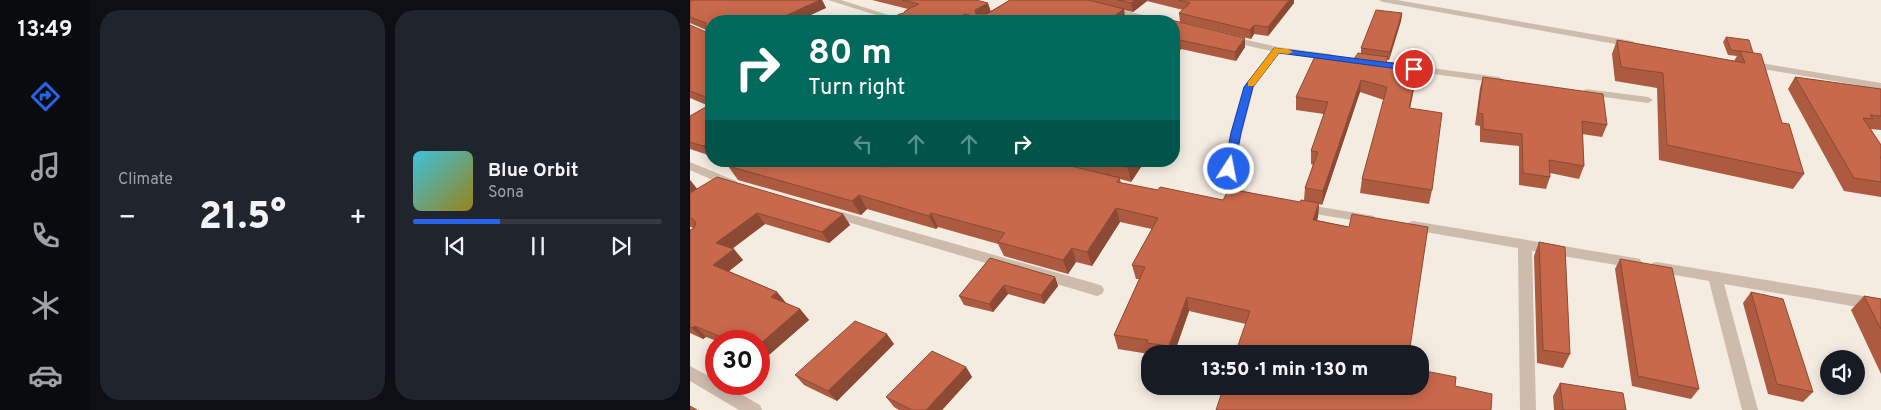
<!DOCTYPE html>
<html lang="en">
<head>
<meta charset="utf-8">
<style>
	body { margin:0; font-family:Overpass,sans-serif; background:#20242c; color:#f1f3f6; height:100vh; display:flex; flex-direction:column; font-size:19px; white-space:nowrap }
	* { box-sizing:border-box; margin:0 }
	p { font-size:16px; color:#9ea1a6 }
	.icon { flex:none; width:28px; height:28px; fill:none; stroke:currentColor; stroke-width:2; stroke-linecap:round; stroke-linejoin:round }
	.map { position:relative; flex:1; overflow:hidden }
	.details { display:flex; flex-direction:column; gap:10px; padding:10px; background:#0d0f14; width:600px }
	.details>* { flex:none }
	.hud { position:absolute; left:15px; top:15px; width:475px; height:152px; border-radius:20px; box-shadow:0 2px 12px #0003; background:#00695c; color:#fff; overflow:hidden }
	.tools { position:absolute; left:1130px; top:350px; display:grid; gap:10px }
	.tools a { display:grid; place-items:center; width:45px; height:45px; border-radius:50%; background:#171b24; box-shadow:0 2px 12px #0003; font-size:25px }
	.speed { position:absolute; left:15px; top:330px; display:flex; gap:10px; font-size:25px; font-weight:700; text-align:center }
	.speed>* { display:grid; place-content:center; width:65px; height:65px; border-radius:50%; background:#171b24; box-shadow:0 2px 12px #0003; line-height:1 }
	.speed .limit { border:8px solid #d22; background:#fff; color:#111 }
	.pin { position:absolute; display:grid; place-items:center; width:42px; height:42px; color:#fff; margin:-21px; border:2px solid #fff; border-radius:50%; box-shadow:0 1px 5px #0007 }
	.me { position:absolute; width:55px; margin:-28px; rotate:11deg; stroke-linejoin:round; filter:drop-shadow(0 0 4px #0008) }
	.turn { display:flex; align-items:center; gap:18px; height:105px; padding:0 20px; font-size:22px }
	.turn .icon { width:65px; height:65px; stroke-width:2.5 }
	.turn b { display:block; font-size:35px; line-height:42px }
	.lanes { display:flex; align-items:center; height:48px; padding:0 20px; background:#0003; justify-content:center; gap:25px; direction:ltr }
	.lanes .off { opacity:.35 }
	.big { font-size:38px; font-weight:800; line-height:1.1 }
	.details .card { flex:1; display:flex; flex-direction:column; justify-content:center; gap:8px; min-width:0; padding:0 18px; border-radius:20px; background:#20242c }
	.song { display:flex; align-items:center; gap:15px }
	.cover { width:60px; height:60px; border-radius:8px; background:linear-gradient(135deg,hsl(190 70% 55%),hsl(50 70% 35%)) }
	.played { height:5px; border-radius:2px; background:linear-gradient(90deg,#2563eb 35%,#363941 35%) }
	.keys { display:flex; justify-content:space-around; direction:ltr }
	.heat { display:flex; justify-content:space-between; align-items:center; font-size:28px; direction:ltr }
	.details .tiles { flex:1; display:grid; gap:10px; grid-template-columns:repeat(2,1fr) }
	.trip { position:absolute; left:451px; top:345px; width:288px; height:50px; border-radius:20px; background:#171b24; box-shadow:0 2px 12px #0003; font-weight:800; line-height:50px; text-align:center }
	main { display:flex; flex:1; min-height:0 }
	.menu { display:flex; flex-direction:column; width:90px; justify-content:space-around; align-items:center; background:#090b0e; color:#9ea1a6 }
	.menu .icon { width:35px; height:35px }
	.menu .active { color:#2563eb }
	.menu b { font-size:22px; color:#f1f3f6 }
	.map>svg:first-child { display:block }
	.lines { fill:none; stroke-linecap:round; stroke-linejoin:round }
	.street { fill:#cdbbac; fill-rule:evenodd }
	.wall { fill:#ac5a40 }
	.shaded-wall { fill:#8c4a34 }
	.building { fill:#c8694b; stroke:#8c4a34 }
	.route { fill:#2563eb; stroke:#184099 }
	.slow { fill:#f59e0b }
</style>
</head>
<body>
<main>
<nav class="menu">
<b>13:49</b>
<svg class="icon active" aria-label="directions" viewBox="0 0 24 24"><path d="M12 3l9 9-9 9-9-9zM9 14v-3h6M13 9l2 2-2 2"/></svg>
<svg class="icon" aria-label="music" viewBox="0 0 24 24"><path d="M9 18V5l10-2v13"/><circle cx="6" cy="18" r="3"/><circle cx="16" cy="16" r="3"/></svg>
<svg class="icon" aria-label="phone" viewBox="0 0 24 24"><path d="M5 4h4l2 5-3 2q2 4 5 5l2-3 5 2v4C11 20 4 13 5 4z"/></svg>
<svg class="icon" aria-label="climate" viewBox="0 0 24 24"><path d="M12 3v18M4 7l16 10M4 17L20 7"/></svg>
<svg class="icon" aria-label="car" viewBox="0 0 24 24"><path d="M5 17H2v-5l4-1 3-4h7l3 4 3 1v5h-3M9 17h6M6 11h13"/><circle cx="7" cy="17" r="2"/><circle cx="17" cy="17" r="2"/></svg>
</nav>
<section class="details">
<div class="tiles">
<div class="card"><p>Climate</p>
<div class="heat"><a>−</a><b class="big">21.5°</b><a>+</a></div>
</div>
<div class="card">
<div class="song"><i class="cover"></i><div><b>Blue Orbit</b><p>Sona</p></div></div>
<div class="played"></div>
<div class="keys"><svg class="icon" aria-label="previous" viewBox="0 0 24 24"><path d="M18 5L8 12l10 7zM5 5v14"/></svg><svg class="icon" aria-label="pause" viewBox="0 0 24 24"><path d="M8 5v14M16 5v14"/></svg><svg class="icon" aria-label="next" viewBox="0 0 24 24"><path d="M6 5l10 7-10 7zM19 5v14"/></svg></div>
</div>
</div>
</section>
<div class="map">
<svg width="1191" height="410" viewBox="0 0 1191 410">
	<rect width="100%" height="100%" fill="#f4ebe1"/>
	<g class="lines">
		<g class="street">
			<path d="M138 0H151L217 21H205Z"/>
			<path d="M689 0H707L942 41 947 44 942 47 693 2Z"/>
			<path d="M420 7 469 19 470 21H456L417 12 416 10Z"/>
			<path d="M540 36 587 47 641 54 646 57 641 60 589 53 564 87 552 133 545 169 551 189 565 194 567 197 561 201 542 194 533 169 540 133 554 87 581 51 537 41 535 39Z"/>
			<path d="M1058 61 1191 83V89L1055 66V62Z"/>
			<path d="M710 64 809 77 814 80 809 83 707 69 705 67Z"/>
			<path d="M896 89 958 97 963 100 958 103 892 94 891 92Z"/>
			<path d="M0 162 46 181 48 184 46 187H38L0 170Z"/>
			<path d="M612 204 679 215 684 216 685 219 684 222 679 223 608 211 606 208 608 205Z"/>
			<path d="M138 208 407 284 412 286 414 290 412 294 407 296 134 215 132 212Z"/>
			<path d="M723 221 945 258 950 259 952 263 950 267 945 268 842 251 846 410H830L828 248 718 229 717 226 718 223Z"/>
			<path d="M967 262 1191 299V311L1034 284 1068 410H1052L1019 281 962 271 960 267 962 263Z"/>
			<path d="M0 366 26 380V384H33L70 405 72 410H49L0 381Z"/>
		</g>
	</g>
	<g class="wall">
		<path d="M0 0H132L136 8 21 21V156L0 149V116L19 106 0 98V25L16 32V30L0 23Z"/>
		<path d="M182 0H286L301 11 320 0H604V3L578 36 564 34 561 39 490 22 489 13 493 10 457 1 443 12 434 10 435 18 430 21H195L214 13 218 9Z"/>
		<path d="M712 13 711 21 699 60H697V62L726 79 720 109 742 190 739 204 670 193 672 179 694 100 670 92 632 205 629 204 628 217 627 220 659 227H738L556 324 499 311 484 354H460V356L459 354 428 349 424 335 449 279H446L442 265 462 229 430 222 402 266 386 262 378 274 314 256 308 244 248 227 246 229 177 209 171 215 48 180 38 166 198 167 206 161H455L441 182 430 179 431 183 468 190 533 200 610 202 614 200 615 188 623 165 621 164V151L634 114 606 110V97L664 59 671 53V48Z"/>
		<path d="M484 21 555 47 546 61 491 49 484 56Z"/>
		<path d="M1036 37 1063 53 1092 123 1114 174 1103 189 969 160 967 88 925 81 922 54 927 40 1044 61 1047 56 1038 55 1033 42Z"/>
		<path d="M793 77 917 125 912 137 892 134 894 166 889 179 860 173V177L856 189 829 185V146L790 142V126L785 125 790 88Z"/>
		<path d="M1105 77 1191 89V130L1181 129 1191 145V197L1154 191 1098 89Z"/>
		<path d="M0 180 7 189 153 214 160 225 139 243 75 224 42 249 53 260 39 271 87 292 96 303 110 309 119 320 72 361 69 359V341H27L16 337 13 339 0 333V230L4 228 0 227Z"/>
		<path d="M849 242 880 354 873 368 847 363 844 256Z"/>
		<path d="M300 258 365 277 368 286 354 304 318 294 303 312 274 305 269 296Z"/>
		<path d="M930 259 1009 389 1001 399 942 386 925 269Z"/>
		<path d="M1061 292 1123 392 1113 402 1078 394 1053 303Z"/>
		<path d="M1174 296 1191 299V374L1161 310Z"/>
		<path d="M204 344 147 401 114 385 105 375Z"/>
		<path d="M276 367 282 377 252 410H209L204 407 196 397Z"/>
		<path d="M870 383 936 410H864L863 396Z"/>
	</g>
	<g class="shaded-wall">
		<path d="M130 0H132L136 8 108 21 95 16Z"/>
		<path d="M445 0H457V1L443 12 441 3Z"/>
		<path d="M599 0H604V3L578 36V27Z"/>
		<path d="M298 3 301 12 287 18 285 10Z"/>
		<path d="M434 9 435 18 430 21H417Z"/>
		<path d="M712 13 711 21 699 60 700 52Z"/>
		<path d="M275 14 277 21H268L267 19Z"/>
		<path d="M259 17 261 21H251Z"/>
		<path d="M564 25V34L561 39 560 30Z"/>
		<path d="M555 38V47L546 61 545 52Z"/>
		<path d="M490 40 491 49 484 56V46Z"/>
		<path d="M728 66 726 79 717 121 719 108Z"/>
		<path d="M671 80 670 92 632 205 633 191Z"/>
		<path d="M21 142V156L13 146Z"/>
		<path d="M443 161H455L441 182 438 168Z"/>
		<path d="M0 180 8 190 0 196Z"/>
		<path d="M169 195 177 209 171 215 162 201Z"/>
		<path d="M629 203 628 217 622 234 623 220Z"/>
		<path d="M426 208 430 222 402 266 397 252Z"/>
		<path d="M67 213 75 224 35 254 26 243Z"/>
		<path d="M241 213 248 227 246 229 239 216Z"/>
		<path d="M153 214 160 225 139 243 132 232Z"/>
		<path d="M382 248 386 262 378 274 373 260Z"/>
		<path d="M44 249 53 260 33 276 23 265Z"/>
		<path d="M365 277 368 286 354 304 351 295Z"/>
		<path d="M314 285 318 294 303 312 299 304Z"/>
		<path d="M87 292 96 303 81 297Z"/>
		<path d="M497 297 499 311 484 354H481L479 346Z"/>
		<path d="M110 309 119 320 72 361 69 357V345Z"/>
		<path d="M5 326 16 337 13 339 2 328Z"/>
		<path d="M197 334 204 344 147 401 138 391Z"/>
		<path d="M276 367 282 377 252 410H236Z"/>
	</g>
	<g class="building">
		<path d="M3 0H130L95 16 111 21H21V99L0 91V25L16 32V23L0 17V2Z"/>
		<path d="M212 0H286L298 3 285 10 286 14H297L320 0H398L434 9 417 21H300L275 14 267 19 259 17 251 21H195L210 14 214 13 215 11 229 4Z"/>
		<path d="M428 0H445L441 3Z"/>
		<path d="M488 0H599L578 27 564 25 560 30 489 13 500 3Z"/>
		<path d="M686 10 712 13 700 52 671 48Z"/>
		<path d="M481 20 555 38 545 52 490 40 484 46V21H480Z"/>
		<path d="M1036 37 1059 40 1063 53 1041 50Z"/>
		<path d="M927 40 1055 63 1050 51 1071 54 1092 123 1099 124 1114 174 977 145 973 73 931 67Z"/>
		<path d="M668 53 698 57 696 62 728 66 719 108 752 113 742 190 672 179 697 87 671 80 633 191 615 188 628 152 621 151 638 102 606 97 626 54 664 59Z"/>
		<path d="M793 77 913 94 917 125 892 121 894 166 859 160 860 177 833 173 832 134 793 129V114L788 113Z"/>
		<path d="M1105 77 1191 89V116L1180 115 1183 119 1173 118 1191 145V157H1190L1191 159V182L1164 178Z"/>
		<path d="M21 104V142L13 146 0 142V116Z"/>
		<path d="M46 161H171L198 167 206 161H360L430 178 427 182 468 190 470 187 533 200 539 189 610 202 611 200 629 203 623 220 659 227 662 214 738 227 719 354H545L560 311 497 297 479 346 457 343 458 340 424 335 455 267 442 265 468 218 426 208 397 252 382 248 373 260 308 242 315 233 241 213 239 216 169 195 162 201 38 166Z"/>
		<path d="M410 161H443L438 168Z"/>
		<path d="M27 177 153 214 132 232 67 213 26 243 44 249 23 265 87 292 81 297 110 309 69 345V341H41L5 326 2 328 0 327V230L4 228 6 223 3 219 0 218V193Z"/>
		<path d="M849 242 875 247 880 354 853 350Z"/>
		<path d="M300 258 365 277 351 295 314 285 299 304 269 296Z"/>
		<path d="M930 259 982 268 1009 389 948 376Z"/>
		<path d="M1061 292 1093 299 1123 392 1087 384Z"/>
		<path d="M1174 296 1191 299V329Z"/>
		<path d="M165 321 197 334 138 391 105 375Z"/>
		<path d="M242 351 276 367 236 410H222L196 397Z"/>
		<path d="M730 370 766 377 765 386 802 394 801 410H526L534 386H730Z"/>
		<path d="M870 383 933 393 936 410H873Z"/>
		<path d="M0 406 7 410H0Z"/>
	</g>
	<path class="route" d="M584 48 724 66 728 69 724 71 589 53 563 87 551 133 544 169 543 171H535L534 169 541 133 554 87Z"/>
	<path class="slow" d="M584 48 598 49 603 52 598 54 589 53 564 86H558V82Z"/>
</svg>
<div class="tools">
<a><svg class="icon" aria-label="sound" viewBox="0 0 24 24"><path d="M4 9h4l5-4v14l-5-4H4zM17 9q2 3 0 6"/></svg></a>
</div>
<div class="speed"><div class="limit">30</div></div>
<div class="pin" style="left:724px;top:69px;background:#d93025"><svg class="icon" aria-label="arrive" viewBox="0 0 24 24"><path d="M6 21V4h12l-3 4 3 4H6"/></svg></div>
<svg class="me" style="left:539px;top:169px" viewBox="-20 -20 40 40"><circle r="17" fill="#2563eb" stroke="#fff" stroke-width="3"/><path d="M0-11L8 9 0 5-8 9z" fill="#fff"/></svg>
<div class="trip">13:50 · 1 min · 130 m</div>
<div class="hud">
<div class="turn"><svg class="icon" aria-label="right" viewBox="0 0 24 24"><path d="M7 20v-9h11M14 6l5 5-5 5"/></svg><div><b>80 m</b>Turn right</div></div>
<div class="lanes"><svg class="icon off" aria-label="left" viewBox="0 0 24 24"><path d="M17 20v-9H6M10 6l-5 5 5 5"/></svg><svg class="icon off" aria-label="ahead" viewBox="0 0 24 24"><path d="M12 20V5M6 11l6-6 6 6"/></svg><svg class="icon off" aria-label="ahead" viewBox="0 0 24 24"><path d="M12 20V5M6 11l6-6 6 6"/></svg><svg class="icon" aria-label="right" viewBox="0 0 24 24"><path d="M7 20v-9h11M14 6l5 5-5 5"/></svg></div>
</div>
</div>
</main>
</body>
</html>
